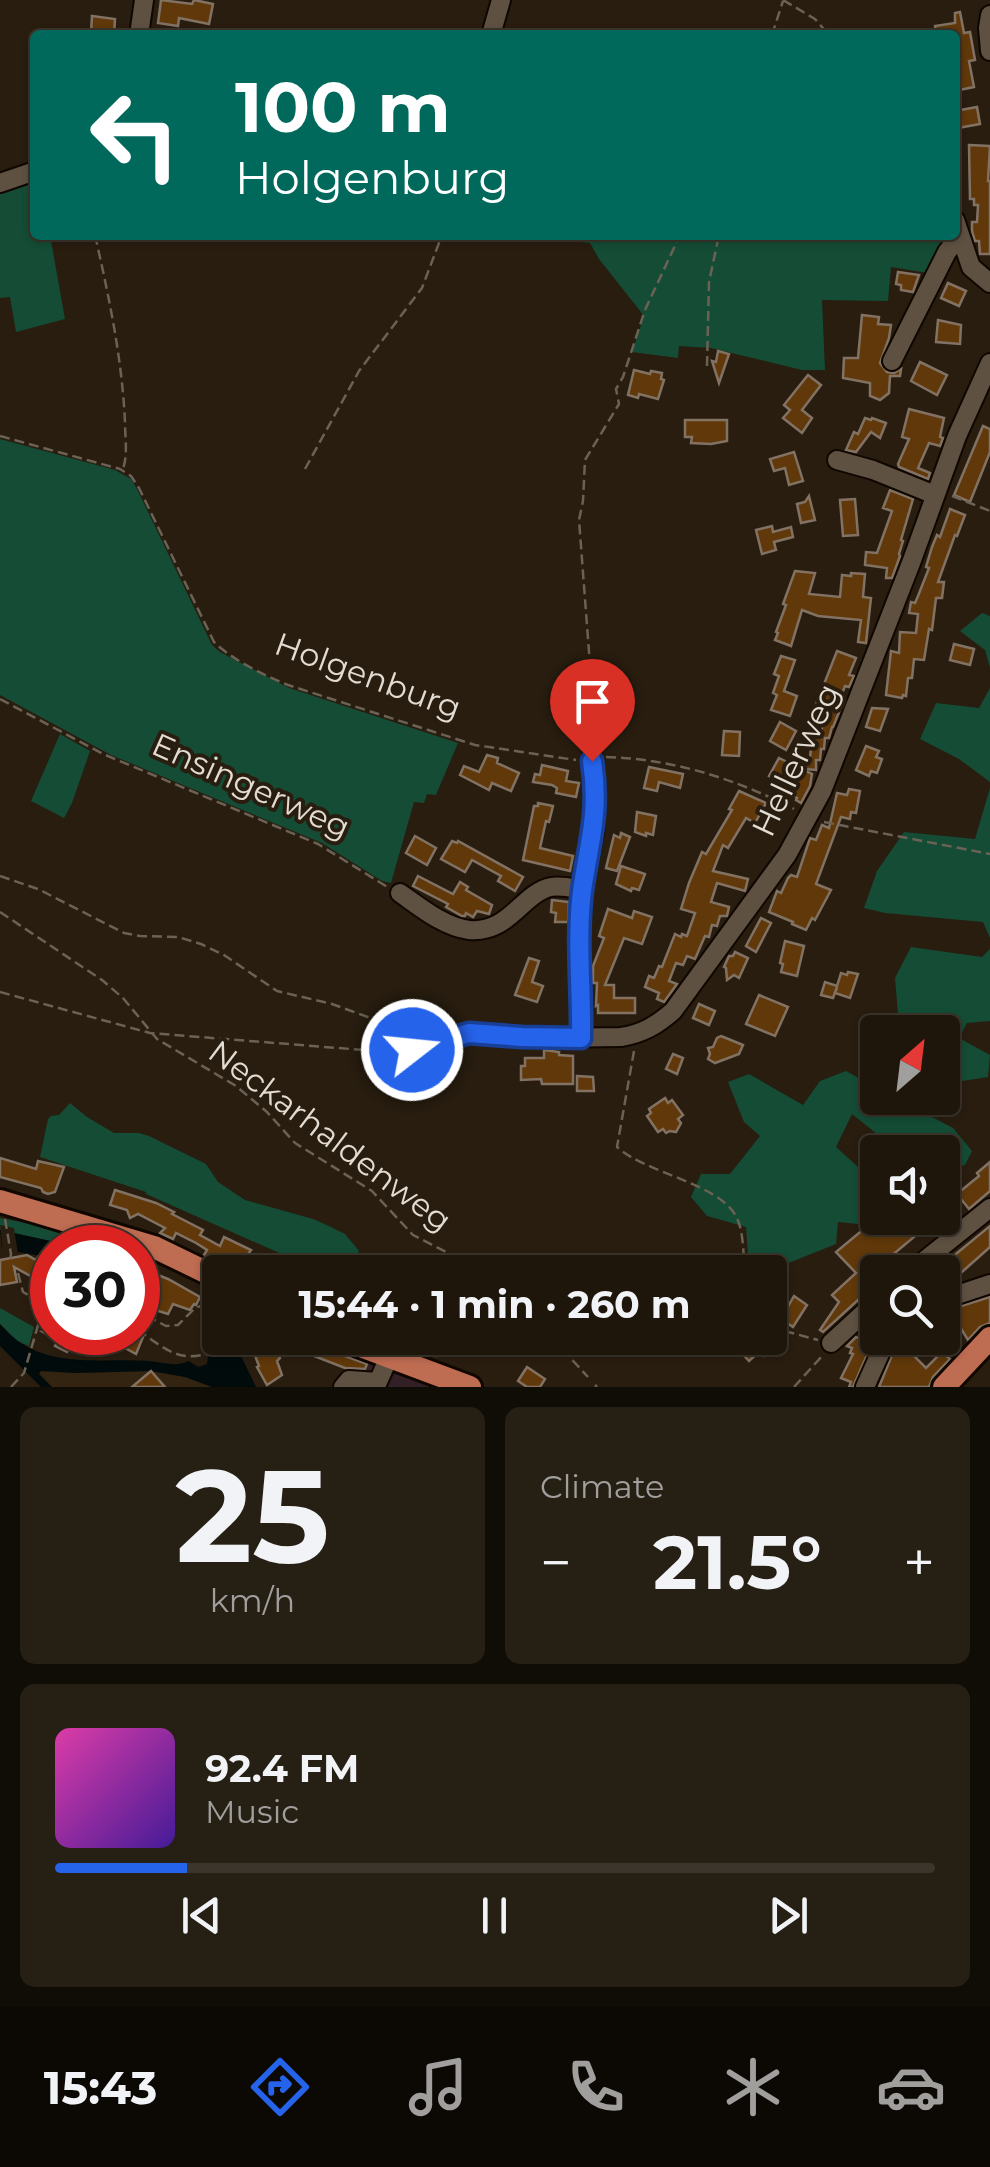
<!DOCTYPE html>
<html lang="en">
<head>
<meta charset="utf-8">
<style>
	body { margin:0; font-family:Montserrat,sans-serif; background:#261f14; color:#f1f3f6; height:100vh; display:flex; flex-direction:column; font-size:38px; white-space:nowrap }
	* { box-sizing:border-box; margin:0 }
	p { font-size:32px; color:#a19f9d }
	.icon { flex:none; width:55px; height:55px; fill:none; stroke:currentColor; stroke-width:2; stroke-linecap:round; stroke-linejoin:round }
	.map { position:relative; height:1387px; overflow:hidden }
	.sheet { display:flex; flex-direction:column; gap:20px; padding:20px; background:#100c06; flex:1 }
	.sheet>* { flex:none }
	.hud { position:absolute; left:30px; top:30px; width:930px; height:210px; border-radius:10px; box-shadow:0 2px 8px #0004,0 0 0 2px #3c352c; background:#00695c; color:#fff; overflow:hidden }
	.needle { width:65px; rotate:28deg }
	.controls { position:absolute; left:860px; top:1015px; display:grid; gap:20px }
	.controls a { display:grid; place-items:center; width:100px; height:100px; border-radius:10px; background:#1e160b; box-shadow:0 2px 8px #0004,0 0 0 2px #3c352c; font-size:50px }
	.speed { position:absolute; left:30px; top:1225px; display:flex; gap:20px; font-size:50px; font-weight:700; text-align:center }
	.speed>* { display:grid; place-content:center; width:130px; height:130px; border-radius:50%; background:#1e160b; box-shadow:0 2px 8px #0004,0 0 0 2px #3c352c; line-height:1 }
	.speed .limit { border:15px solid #d22; background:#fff; color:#111 }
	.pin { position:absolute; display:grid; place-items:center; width:85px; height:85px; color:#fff; margin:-102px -42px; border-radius:50% 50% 50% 0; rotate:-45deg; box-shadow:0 0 10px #0007 }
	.pin .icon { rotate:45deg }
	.me { position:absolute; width:110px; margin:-55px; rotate:74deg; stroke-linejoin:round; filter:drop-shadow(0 0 8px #0008) }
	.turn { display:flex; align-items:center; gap:35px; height:210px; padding:0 40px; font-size:45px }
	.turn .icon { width:130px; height:130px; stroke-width:2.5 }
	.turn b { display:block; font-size:70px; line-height:85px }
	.big { font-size:75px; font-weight:700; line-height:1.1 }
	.sheet .tile { flex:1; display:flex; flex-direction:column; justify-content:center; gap:15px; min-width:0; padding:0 35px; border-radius:15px; background:#261f14 }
	.sheet .dial { align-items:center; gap:0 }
	.dial b { font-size:130px; line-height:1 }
	.song { display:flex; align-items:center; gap:30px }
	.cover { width:120px; height:120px; border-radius:15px; background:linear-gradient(135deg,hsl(320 70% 55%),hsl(260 70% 35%)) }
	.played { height:10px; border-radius:5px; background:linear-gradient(90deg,#2563eb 15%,#3c352c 15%) }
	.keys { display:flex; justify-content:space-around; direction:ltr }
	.heat { display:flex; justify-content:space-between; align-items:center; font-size:55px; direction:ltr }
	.sheet .tiles { flex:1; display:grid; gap:20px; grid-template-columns:1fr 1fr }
	.tile:last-child { grid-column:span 2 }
	.trip { position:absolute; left:202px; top:1255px; width:585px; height:100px; border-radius:10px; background:#1e160b; box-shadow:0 2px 8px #0004,0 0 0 2px #3c352c; font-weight:700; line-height:100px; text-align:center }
	.tabs { display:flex; height:160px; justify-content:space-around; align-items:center; background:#0c0904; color:#a19f9d }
	.tabs .icon { width:70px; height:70px }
	.tabs .selected { color:#2563eb }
	.tabs b { font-size:45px; color:#f1f3f6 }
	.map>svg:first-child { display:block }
	.industrial { fill:#332026 }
	.built { fill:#332411 }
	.green { fill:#144c35 }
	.water { fill:#010b0c }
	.pier { fill:#281d0f }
	.building { fill:#60380a; stroke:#827264; stroke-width:2.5 }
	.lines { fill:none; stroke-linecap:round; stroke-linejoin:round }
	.minor-casing { stroke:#100700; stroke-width:22 }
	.major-casing { stroke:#100700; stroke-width:28 }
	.path { stroke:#6b6255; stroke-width:2.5; stroke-dasharray:10 5; stroke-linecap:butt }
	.minor { stroke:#5e5142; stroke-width:18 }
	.major { stroke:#be6c52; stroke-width:22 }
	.route-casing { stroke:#184099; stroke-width:25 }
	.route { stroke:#2563eb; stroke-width:18 }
	.labels { text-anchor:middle; stroke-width:8; stroke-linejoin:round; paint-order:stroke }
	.street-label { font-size:32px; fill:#e3dcd3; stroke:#281d0f }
</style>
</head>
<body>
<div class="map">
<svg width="990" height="1387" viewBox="0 0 990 1387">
	<rect width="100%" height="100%" fill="#281d0f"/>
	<path class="industrial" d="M369 1362 402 1375 430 1387H331L336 1378 342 1374 363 1377Z"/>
	<path class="built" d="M40 1371 76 1373 151 1371 185 1377 212 1387H52L39 1373Z"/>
	<g class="green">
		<path d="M35 175V235H50L65 319 16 332 10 297 0 298V186Z"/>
		<path d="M505 235H955L934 274 891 267 888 301 822 300 825 370H802L711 348 679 346 678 358 632 352 644 316 599 259 590 243Z"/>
		<path d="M0 439 115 470 131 479 137 489 212 645 220 652 289 688 458 743 436 795 427 794 424 803 414 802 391 883 382 881 322 843 111 755 0 695Z"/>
		<path d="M982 613 990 616V668L985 650 960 631Z"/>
		<path d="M990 688V782L959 759 920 739 936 703 979 708Z"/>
		<path d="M60 734 90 751 72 803 64 818 31 801Z"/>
		<path d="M990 788V938L983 922 885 913 864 908 877 871 904 832 975 839Z"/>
		<path d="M911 947 982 957 990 949V1021L967 1023 959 1038 990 1055 988 1077 943 1084 942 1032H908L911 1024 898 1014 895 978Z"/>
		<path d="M846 1071 877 1088 878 1098H896L953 1128 972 1151 965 1165 943 1170 942 1152H915L877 1134 852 1114 836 1147 877 1184V1209L858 1224 838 1222 836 1244 771 1270 748 1255 746 1227 707 1216 691 1197 701 1174H730L760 1136 744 1122 728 1082 749 1074 803 1105 820 1081Z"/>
		<path d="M70 1103 87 1117 114 1133H139L149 1136 206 1164 218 1182 245 1200 313 1219 331 1227 345 1234 359 1251 355 1260 372 1272H322L146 1194V1192L40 1157 48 1119 51 1116 59 1115Z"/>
		<path d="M0 1218 42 1226 106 1245 104 1247H78L0 1230Z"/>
		<path d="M0 1308 34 1327 29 1346 17 1341 0 1324Z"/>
	</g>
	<g class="water">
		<path d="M0 1230 78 1247 52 1248V1258L2 1249Z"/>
		<path d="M200 1319H218L220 1338H225L242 1358 256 1387H212L185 1377 151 1371 76 1373 41 1371 39 1374 52 1387H41L0 1346V1324C6 1330 11 1336 18 1341 55 1368 107 1358 150 1361 165 1363 175 1367 189 1361L198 1367 207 1364 208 1357 200 1337Z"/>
	</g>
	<path class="pier" d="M0 1225 14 1228 18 1254H3Z"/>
	<g class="building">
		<path d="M161 0 192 4 194 0 213 4 209 24 179 18 178 26 158 23Z"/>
		<path d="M960 12 964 33 970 32 975 60 969 61 974 87 955 91V35H936L935 26 955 23V13Z"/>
		<path d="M92 16 115 19 114 35 91 33Z"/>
		<path d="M977 107 980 124 958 128 955 111Z"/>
		<path d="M969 145 990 146 988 181H990V254H980L979 241H975L972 231V222H977L978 205H974V199H970Z"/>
		<path d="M898 272 919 275 913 292 901 290V285L896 284Z"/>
		<path d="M948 283 966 291 959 306 941 298Z"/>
		<path d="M862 315 879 317 878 324 891 325 889 338 880 363 887 372 894 373 901 369 900 376H890L889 393 880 400 870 396V383L843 378 844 358H858Z"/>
		<path d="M938 320 961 325 960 344 936 342Z"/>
		<path d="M718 351 729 354 719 383 712 361 716 362Z"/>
		<path d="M920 362 947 375 937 395 911 381Z"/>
		<path d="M634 370 650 374 651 371 662 373 661 379 664 380 658 399 639 394 638 398 628 395Z"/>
		<path d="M808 375 821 385 802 410 812 418 802 433 783 418 790 410 784 405Z"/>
		<path d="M909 409 944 418 940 437 943 438 940 446 929 443 918 468 930 473 928 479 899 467 898 464 909 439 902 437Z"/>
		<path d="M865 418 871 420 872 418 886 423 880 438 871 432 856 452 846 450 854 432 858 434Z"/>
		<path d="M685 420H727V441L711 444 691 443 692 437H685Z"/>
		<path d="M983 426 990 429V452L970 502 954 495Z"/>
		<path d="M794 452 803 481 789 485 785 468 774 471 770 459Z"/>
		<path d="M890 490 913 499 901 540 903 541 899 554 900 556 892 578H886L887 568 865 565 866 552 877 553 892 511 883 508Z"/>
		<path d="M809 496 815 520 801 523 797 504 805 502Z"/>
		<path d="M855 499 858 535 843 536 840 500Z"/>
		<path d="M950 509 965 515 957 536 955 535 938 582H944L942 598H936L932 630 929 629 924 660 914 659 912 678H908L906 696 903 695 902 698 886 695 891 651 899 653 900 632 916 633 918 614 909 613 911 602 915 603 918 596 929 568 926 567 932 547 937 535 940 537Z"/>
		<path d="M772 526 773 532 791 527 793 537 774 542 776 550 762 554 756 530Z"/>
		<path d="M795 571 815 573 809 594 840 597 842 575 851 576V573L865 574 863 597 871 598 866 643 858 642 861 620 818 616 802 610 791 646 775 640 778 633 776 632 786 605 783 604Z"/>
		<path d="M954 644 974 649 970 665 950 660Z"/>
		<path d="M837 651 856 658 849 675 854 676 849 687 845 686 838 704 842 705 833 727H832L829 738H825L824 749H821L820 760H816V770L805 769 806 758H810L811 747 814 748V737L821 738 823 714 815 711V707Z"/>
		<path d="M781 656 795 660 784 691 797 696 790 716 771 710 777 695 773 693 779 676 774 674Z"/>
		<path d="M872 708 888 709 880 731 866 727Z"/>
		<path d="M780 722 796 731 786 750 770 741Z"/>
		<path d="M724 731 740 732 739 756 722 755Z"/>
		<path d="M866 746 879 751 876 757 882 759 877 773 871 771 869 776 856 770Z"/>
		<path d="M487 755 498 758 497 763 519 773 511 791 492 783 489 790 460 775 464 766 479 772Z"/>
		<path d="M779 758 812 774 810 786 801 803 796 800 797 798 773 786 776 780 769 776Z"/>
		<path d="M542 765 568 771 566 781 579 783 576 797 556 793 557 788 552 785 533 782 535 774 540 775Z"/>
		<path d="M649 767 683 774 680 788 659 782 657 791 644 788Z"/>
		<path d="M849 789 860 791 856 813 851 812 850 819 841 817 816 884 831 890 815 920 812 918 806 930 792 924 793 922 769 912 777 891 781 893 788 878 791 875 797 877 810 838 816 840 822 825 829 828 837 793 847 795Z"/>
		<path d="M739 791 766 803 755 823 746 818 728 848 723 845 713 871 748 879 745 891 717 883 711 902 729 907 727 916H720L717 926 712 925 709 937 705 936 695 959 687 956 683 965 676 963 669 981 677 984 664 1002 657 999 659 993 645 987 649 976 654 978 659 966 662 967 675 934 681 937 682 934 687 936 695 913 681 909 689 883 702 852 706 854 732 810 729 809Z"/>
		<path d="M538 803 553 806 549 822 546 821 540 848 573 856 570 871 523 860 534 806H538Z"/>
		<path d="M637 812 656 816 653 835 646 833V836L635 832Z"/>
		<path d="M621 833 630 837 617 871 606 868 614 835 620 838Z"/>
		<path d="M415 836 436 848 427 865 406 853Z"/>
		<path d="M452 841 457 843 458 841 523 877 515 891 498 881 501 876 472 860 465 872 441 859Z"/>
		<path d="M621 866 645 874 639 890 632 888 631 891 616 884Z"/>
		<path d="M418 876 453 894 460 882 468 887 466 890 492 905 489 914 477 911 473 917 466 913 465 916H462L446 907 448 904 413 886Z"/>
		<path d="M552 900 569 902 568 922H555L556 913 551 912Z"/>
		<path d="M608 909 632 918 634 911 652 917 642 944 624 938 605 985H614V998H635V1013H598V1005L596 1006 597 983H593V966L604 938 599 936Z"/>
		<path d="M761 918 771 923 756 952 746 946Z"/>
		<path d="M785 941 804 946 797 976 781 972 783 964 780 963Z"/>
		<path d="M735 952 748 958 739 978 734 975 727 980 726 968 724 967 729 956H733Z"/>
		<path d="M529 958 539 961 532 982 543 986 537 1002 515 995Z"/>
		<path d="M848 972 858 974 850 998 835 993 837 987 833 998 821 995 825 982 837 986 841 973 847 975Z"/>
		<path d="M759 995 788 1007 775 1036 746 1024Z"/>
		<path d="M699 1004 715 1011 709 1025 693 1018Z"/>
		<path d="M721 1036 743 1045 739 1054 715 1063 708 1059 710 1054 708 1048 713 1047 717 1038Z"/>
		<path d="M544 1050 559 1052V1055L573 1056V1084H542L541 1079 521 1080V1066H525V1058H544Z"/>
		<path d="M673 1054 683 1058 677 1074 666 1069Z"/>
		<path d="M577 1076 593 1077 594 1091H577Z"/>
		<path d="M665 1098 668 1103 672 1100 683 1115 678 1119 681 1123 676 1132 670 1131 666 1133 663 1129 658 1132 647 1116 651 1113 649 1109Z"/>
		<path d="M0 1158 36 1169 38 1161 64 1167 55 1192 48 1194 43 1192 41 1188 0 1177Z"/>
		<path d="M990 1162V1191L969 1209 957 1194 979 1176 977 1173Z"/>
		<path d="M115 1190 156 1203 174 1212 172 1214 203 1230 200 1235 220 1246 224 1237 251 1250 247 1256 282 1272H233L227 1266 204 1255 207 1250 196 1243 176 1233 173 1239 160 1233 165 1228 138 1214 130 1218 127 1210 110 1205Z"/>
		<path d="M877 1218 886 1229 898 1221 914 1237 890 1257 893 1261 881 1272H878L873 1279 878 1284V1288L869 1290 823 1332 820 1330 839 1302 832 1295 856 1273 836 1252Z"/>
		<path d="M990 1226V1247L962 1272 951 1258Z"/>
		<path d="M27 1255 36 1260 38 1257 49 1263 48 1265 52 1268V1288L14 1267 17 1282 0 1285V1260Z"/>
		<path d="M138 1267 168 1279 200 1297 196 1305 194 1304 190 1310 173 1304 168 1314 155 1310 159 1296 138 1285Z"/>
		<path d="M794 1296 807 1305 793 1327 781 1319Z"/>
		<path d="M990 1297V1323L980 1327 968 1340 957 1322 942 1326V1312Z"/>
		<path d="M878 1318V1330L853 1387H849L851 1382 841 1378 853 1354 850 1353 852 1348 847 1346 856 1337 860 1339Z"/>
		<path d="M43 1332H133L143 1337 136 1354 125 1348 126 1345 97 1342 96 1352 69 1349 67 1352 55 1346 58 1341Z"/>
		<path d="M267 1338 280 1358 277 1361 282 1375 267 1385 257 1367 259 1366 251 1345Z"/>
		<path d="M401 1338H445L435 1356 411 1346Z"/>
		<path d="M742 1338H773L767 1344 772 1349 764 1356 760 1351 749 1361 734 1345Z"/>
		<path d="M899 1338H916L924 1344 914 1356 926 1368 942 1352 950 1359 933 1377 929 1387H879Z"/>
		<path d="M315 1342 334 1352 367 1364 365 1369 345 1368 309 1354Z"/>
		<path d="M527 1367 545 1379 540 1387H527L518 1381Z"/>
		<path d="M151 1371 165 1387H132Z"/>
	</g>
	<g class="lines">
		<defs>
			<g id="minor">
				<path d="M990 15 988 28 990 51"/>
				<path d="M139 35 144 0"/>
				<path d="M491 35 501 0"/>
				<path d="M0 183 35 171"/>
				<path d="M955 220 971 267 990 283"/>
				<path d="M892 361 947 252 953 244 962 241"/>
				<path d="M837 460 873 470 935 495"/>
				<path d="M400 893C420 907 444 927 469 930 509 934 522 893 551 887 562 885 572 888 583 890"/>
				<path d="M581 1038 580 925 583 890 594 832 596 796 592 757"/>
				<path d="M404 1052 469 1033 545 1038 621 1037C642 1034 657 1025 673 1011L787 855 822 791 911 563 957 436 990 363"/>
				<path d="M910 1272 990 1208"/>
				<path d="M942 1300 990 1284"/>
				<path d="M831 1343 878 1300"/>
				<path d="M343 1387 349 1380 378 1382 389 1357"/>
				<path d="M865 1387 887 1338"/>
			</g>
			<g id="major">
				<path d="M0 1201 154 1247 220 1279"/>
				<path d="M339 1338 470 1387"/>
				<path d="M944 1387 990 1338"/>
			</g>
		</defs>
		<use href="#minor" class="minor-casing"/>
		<use href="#major" class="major-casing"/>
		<g class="path">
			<path d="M783 0 815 19 829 35"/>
			<path d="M772 35 783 1"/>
			<path d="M95 235C109 297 122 358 125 422 125 438 128 454 123 469"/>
			<path d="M707 366 709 282 719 235"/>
			<path d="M0 436 120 469 131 476 139 488 214 642C231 659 265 676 288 685L475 745 576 760"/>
			<path d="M305 469 359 371 422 288 442 235"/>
			<path d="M952 496 990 511"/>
			<path d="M0 699 103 754 318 844 389 888"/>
			<path d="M591 744V678L579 520 583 501 585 460 619 404 616 389 623 377 645 310 680 235"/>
			<path d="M606 757C673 759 736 779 794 809"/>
			<path d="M824 822 990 854"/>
			<path d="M0 876 38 889 124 933 140 936 178 937 201 944 224 955 277 991 332 1004 379 1021 430 1029"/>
			<path d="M0 912 102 980 123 998 157 1039 236 1086 267 1112 295 1143 372 1191 413 1235 485 1272"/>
			<path d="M0 992 150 1033 388 1052"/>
			<path d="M634 1051 617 1147C647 1174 720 1183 737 1218 744 1233 743 1256 745 1272"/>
			<path d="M5 1219 11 1254 10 1261"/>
			<path d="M18 1273 23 1292 47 1306"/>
			<path d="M147 1316 166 1326 178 1325 194 1309 208 1302 212 1297"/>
			<path d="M770 1327 818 1340"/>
			<path d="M138 1330C151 1339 170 1355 186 1356 206 1358 237 1345 255 1338"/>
			<path d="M552 1338 588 1377"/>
			<path d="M601 1338 616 1351 624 1346 620 1338"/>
			<path d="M595 1385 597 1387"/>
			<path d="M11 1387 24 1373 39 1322 49 1307 52 1309"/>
			<path d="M794 1387 823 1355"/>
		</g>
		<use href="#minor" class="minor"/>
		<use href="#major" class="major"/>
	</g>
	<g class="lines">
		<defs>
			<path id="route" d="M412 1050 469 1033 522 1037 581 1038C582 990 576 940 582 891 589 842 600 813 592 761"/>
		</defs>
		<use href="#route" class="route-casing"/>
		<use href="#route" class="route"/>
	</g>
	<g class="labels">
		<g class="street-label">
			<text transform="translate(368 676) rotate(20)" y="11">Holgenburg</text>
			<text transform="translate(796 760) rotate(-65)" y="11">Hellerweg</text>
			<text transform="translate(251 786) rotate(24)" y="11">Ensingerweg</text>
			<text transform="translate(330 1136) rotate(37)" y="11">Neckarhaldenweg</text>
		</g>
	</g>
</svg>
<div class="controls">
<a><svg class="needle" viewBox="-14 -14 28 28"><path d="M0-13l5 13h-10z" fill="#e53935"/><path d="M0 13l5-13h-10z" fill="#a19f9d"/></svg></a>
<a><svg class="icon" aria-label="sound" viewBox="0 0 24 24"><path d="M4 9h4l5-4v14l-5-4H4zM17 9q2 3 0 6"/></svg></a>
<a><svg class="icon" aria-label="search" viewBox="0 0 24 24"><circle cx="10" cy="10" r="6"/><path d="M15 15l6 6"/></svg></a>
</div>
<div class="speed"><div class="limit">30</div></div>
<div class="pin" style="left:592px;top:761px;background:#d93025"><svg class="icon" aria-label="arrive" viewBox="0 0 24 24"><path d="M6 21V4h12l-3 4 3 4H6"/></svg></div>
<svg class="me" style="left:412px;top:1050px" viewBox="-20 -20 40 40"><circle r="17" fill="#2563eb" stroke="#fff" stroke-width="3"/><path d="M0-11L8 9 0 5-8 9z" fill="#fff"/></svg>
<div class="trip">15:44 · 1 min · 260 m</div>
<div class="hud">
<div class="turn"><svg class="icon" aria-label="left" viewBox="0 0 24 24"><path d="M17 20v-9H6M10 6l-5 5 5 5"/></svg><div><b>100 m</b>Holgenburg</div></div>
</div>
</div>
<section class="sheet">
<div class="tiles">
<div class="tile dial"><b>25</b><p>km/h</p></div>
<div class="tile"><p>Climate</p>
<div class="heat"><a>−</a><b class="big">21.5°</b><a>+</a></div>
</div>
<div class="tile">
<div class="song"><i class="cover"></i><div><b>92.4 FM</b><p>Music</p></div></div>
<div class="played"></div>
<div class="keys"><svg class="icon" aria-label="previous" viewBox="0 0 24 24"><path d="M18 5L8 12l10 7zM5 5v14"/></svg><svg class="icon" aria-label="pause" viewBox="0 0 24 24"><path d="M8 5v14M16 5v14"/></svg><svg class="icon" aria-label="next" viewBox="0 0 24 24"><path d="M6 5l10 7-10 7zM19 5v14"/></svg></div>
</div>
</div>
</section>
<nav class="tabs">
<b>15:43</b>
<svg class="icon selected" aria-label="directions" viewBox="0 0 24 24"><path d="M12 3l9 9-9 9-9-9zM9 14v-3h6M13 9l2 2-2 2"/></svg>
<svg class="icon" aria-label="music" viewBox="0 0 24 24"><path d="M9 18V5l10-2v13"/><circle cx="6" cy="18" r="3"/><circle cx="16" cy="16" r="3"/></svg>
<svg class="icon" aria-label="phone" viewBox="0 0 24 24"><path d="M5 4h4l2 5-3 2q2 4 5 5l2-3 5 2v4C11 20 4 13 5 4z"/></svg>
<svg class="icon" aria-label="climate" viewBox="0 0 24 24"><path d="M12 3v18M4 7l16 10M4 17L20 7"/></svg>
<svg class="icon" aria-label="car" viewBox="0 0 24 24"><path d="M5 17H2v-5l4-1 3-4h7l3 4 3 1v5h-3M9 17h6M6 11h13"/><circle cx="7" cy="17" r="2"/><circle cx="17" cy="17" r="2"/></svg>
</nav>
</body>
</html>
